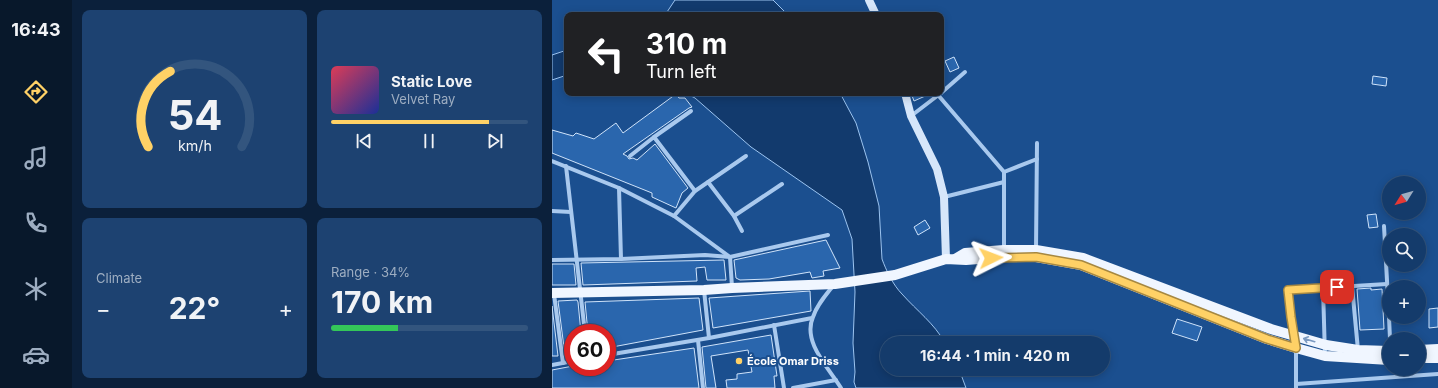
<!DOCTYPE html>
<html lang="en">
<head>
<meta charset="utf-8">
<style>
	body { margin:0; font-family:Inter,sans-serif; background:#1d4271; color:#f1f3f6; height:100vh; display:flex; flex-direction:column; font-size:15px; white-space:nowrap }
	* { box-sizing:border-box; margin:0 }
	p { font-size:13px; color:#9dadc1 }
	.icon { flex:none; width:22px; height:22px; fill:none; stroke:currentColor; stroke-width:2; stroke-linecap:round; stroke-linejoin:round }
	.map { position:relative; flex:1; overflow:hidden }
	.sheet { display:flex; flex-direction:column; gap:10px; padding:10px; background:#0b203b; width:480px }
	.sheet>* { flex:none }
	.banner { position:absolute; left:12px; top:12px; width:380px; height:84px; border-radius:8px; box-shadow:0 2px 10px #0003,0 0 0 1px #33557e; background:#202124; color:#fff; overflow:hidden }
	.needle { width:26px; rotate:233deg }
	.tools { position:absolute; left:830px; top:176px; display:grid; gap:8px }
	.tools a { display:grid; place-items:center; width:44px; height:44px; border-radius:50%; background:#143b6b; box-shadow:0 2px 10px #0003,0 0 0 1px #33557e; font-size:20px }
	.speed { position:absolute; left:12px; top:324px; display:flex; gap:8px; font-size:20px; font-weight:700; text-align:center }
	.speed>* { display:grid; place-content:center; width:52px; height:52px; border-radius:50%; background:#143b6b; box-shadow:0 2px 10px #0003,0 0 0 1px #33557e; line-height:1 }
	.speed .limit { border:6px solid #d22; background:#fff; color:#111 }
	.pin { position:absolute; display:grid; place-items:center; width:34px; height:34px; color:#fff; margin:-17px; border-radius:8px; box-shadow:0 2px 6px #0006 }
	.me { position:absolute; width:44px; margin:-22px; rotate:87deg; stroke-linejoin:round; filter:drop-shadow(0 0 3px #0008) }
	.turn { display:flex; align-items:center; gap:14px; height:84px; padding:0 16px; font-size:18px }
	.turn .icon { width:52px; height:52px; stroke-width:2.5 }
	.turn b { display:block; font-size:28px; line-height:34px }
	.big { font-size:30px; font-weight:700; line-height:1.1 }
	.sheet .card { flex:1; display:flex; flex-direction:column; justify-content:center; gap:6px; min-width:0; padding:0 14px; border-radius:8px; background:#1d4271 }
	.sheet .dial { align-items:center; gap:0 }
	.dial svg { height:104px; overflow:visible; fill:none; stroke:#33557e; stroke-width:7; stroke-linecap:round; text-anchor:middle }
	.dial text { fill:#f1f3f6; stroke:none }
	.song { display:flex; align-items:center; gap:12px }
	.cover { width:48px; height:48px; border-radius:6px; background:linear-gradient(135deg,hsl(350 70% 55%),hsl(230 70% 35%)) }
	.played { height:4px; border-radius:2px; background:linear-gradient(90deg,#ffd166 80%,#33557e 80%) }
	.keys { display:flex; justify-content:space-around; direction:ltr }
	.heat { display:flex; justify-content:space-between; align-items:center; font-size:22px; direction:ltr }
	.charge { height:6px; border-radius:3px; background:linear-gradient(90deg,#34c759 34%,#33557e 0) }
	.sheet .tiles { flex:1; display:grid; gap:10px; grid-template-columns:repeat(2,1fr) }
	.trip { position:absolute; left:328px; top:336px; width:230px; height:40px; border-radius:20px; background:#143b6b; box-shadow:0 2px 10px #0003,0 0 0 1px #33557e; font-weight:700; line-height:40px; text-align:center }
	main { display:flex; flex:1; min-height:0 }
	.dock { display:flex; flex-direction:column; width:72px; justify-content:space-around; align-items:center; background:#08182b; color:#9dadc1 }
	.dock .icon { width:28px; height:28px }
	.dock .current { color:#ffd166 }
	.dock b { font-size:18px; color:#f1f3f6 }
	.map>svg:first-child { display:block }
	.water { fill:#123a6d; stroke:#9cc4f0 }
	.building { fill:#2a66ad; stroke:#cfe3fa }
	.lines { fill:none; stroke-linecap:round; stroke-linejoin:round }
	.street { stroke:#a9c9ee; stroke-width:4 }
	.secondary { stroke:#d6e6fa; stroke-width:8 }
	.primary { stroke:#f0f6ff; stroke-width:10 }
	.oneway { stroke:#7b9ac1 }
	.route-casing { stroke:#a68842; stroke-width:10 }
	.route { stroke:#ffd166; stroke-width:7 }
	.poi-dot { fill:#ffd166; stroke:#1b4f8f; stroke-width:1.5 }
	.labels { text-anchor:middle; stroke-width:4; stroke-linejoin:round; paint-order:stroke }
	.poi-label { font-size:11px; font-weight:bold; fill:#fff; stroke:#1b4f8f; text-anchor:start }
</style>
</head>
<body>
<main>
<nav class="dock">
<b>16:43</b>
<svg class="icon current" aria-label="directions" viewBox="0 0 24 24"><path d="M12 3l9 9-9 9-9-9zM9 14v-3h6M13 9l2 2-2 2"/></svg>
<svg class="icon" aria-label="music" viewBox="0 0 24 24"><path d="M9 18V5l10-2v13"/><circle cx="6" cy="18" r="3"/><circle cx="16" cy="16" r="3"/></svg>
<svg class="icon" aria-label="phone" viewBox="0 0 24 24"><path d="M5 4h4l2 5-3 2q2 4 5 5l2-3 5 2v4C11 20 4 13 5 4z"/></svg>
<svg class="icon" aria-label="climate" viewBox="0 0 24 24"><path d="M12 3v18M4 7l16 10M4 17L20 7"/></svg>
<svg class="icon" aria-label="car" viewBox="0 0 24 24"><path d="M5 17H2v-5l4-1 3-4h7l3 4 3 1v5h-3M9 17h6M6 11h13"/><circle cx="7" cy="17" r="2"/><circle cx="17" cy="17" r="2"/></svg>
</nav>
<section class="sheet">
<div class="tiles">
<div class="card dial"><svg viewBox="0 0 100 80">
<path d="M14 69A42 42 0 1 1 86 69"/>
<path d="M14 69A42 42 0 0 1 31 11" stroke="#ffd166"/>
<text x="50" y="56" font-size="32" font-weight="700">54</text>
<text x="50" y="72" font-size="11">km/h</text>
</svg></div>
<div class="card">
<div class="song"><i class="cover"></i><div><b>Static Love</b><p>Velvet Ray</p></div></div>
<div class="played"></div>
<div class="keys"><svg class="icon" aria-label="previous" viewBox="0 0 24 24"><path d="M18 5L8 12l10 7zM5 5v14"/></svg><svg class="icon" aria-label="pause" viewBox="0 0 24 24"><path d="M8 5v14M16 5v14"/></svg><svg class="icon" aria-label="next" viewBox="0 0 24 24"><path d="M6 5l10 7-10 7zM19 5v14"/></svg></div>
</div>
<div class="card"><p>Climate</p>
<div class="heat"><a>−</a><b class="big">22°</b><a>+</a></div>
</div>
<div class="card"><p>Range · 34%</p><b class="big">170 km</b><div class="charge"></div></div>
</div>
</section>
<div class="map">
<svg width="886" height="388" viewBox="0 0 886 388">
	<rect width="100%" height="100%" fill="#1b4f8f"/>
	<g class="water">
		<path d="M123 0H221L236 15H113Z"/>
		<path d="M15 50V75L0 80V55Z"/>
		<path d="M133 93H288L304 123 316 162 327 206 330 259C334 270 341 285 350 294 365 311 382 323 393 343H335V369H407L414 388H304L302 382 303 372 301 343 303 292 300 239 290 210 199 147 143 98Z"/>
	</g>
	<g class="building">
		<path d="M402 57 407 68 398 72 393 61Z"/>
		<path d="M821 76 835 78 834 86 820 84Z"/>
		<path d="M359 93H380L362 101Z"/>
		<path d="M124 94 127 98H133L140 107 137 108 71 154 75 156 77 159 81 158 85 160 103 144 136 188 130 193 124 208 100 197V193L0 153V130L21 136 24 133 42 139 64 123 71 133Z"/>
		<path d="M824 214 826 227 817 228 815 215Z"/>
		<path d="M373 220 378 228 366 235 362 227Z"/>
		<path d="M274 240 288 268 271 271 272 276 260 278 258 272 217 279 188 280 184 278 182 260Z"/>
		<path d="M172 260 174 280H155L153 267 144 268 145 281 31 285 29 263Z"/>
		<path d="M0 264H22L24 285H0Z"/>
		<path d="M819 288V290L830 289 832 329 808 330 805 289Z"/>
		<path d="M258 291 259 311 161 328 157 298Z"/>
		<path d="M147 298 151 330 55 348V333H36L33 302Z"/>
		<path d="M25 300 26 302 29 333H21V354L13 355 6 301Z"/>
		<path d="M0 306 6 356H0Z"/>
		<path d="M886 308V327L877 328V309Z"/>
		<path d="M625 319 650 327 645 341 620 333Z"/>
		<path d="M219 335 225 376H222L223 388H175L174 380 185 379V374L200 372 196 350 159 356 164 388H154L150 347Z"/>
		<path d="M142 348 147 388H0V370L21 366 55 367V361Z"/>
	</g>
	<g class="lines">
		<g class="street">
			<path d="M389 93 413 72"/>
			<path d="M386 95 452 172V250"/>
			<path d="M359 116 389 93"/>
			<path d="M102 137 139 111"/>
			<path d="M78 156 102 137 143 191"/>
			<path d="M0 161 67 188 122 216 178 257 180 287"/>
			<path d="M14 166 33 333"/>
			<path d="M452 172 485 159"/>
			<path d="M156 182 182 216 190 231"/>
			<path d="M67 188 69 259"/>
			<path d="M392 197 452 182"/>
			<path d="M0 211 19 212"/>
			<path d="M122 216 143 191 194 156"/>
			<path d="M182 216 230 184"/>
			<path d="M832 226 837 317"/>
			<path d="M484 250 485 143"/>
			<path d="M0 260 69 259 153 255 178 257 276 235"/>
			<path d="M281 286C273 296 265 305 261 317 250 342 277 368 289 388"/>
			<path d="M800 286 806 350"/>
			<path d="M771 288 773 356"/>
			<path d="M152 290 157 338"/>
			<path d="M2 294 11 363"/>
			<path d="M837 317 838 339"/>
			<path d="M222 325 232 388"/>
			<path d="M146 340 151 388"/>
			<path d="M55 355 157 338 260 318"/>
			<path d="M0 365 21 361"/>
			<path d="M744 384 886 374"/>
			<path d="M241 388 284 380"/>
			<path d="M744 388V348L739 317 736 290 835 284"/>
		</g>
		<g class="secondary">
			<path d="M317 0 324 15"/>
			<path d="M353 93 359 116 385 169 392 197 394 259"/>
		</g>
		<g class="primary">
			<path d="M403 259 413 253 452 250H484L531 258 719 329 774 345 806 350 837 351"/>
			<path d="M0 293 152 290 180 288 283 284 343 275 394 259 414 260 452 257H484L529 265 715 339 744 348 773 356 837 360"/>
			<path d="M867 350 886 349"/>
			<path d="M867 358H886"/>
		</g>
	</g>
	<defs><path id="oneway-shaft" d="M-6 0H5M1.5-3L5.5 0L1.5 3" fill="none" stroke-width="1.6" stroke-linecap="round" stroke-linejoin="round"/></defs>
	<use class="oneway" href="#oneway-shaft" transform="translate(757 340) rotate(-164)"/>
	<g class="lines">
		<defs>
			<path id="route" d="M439 258 484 257 529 265 715 339 744 348 739 317 736 290 785 287"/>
		</defs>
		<use href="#route" class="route-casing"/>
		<use href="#route" class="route"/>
	</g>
	<circle class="poi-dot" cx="187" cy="361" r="4"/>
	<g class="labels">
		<g class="poi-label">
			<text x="195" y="365">École Omar Driss</text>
		</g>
	</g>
</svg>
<div class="tools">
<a><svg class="needle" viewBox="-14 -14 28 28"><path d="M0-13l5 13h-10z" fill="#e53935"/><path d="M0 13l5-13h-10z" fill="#9dadc1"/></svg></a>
<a><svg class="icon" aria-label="search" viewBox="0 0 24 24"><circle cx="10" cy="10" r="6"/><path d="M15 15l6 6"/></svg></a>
<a>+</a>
<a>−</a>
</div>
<div class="speed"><div class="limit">60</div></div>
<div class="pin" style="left:785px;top:287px;background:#d93025"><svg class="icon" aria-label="arrive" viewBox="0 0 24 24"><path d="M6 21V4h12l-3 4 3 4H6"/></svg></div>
<svg class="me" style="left:439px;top:258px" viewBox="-20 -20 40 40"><path d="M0-17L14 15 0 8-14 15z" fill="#ffd166" stroke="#fff" stroke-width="4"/></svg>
<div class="trip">16:44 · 1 min · 420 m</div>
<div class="banner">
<div class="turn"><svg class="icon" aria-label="left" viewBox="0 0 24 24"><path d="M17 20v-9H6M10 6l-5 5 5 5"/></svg><div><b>310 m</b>Turn left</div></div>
</div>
</div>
</main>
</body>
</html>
